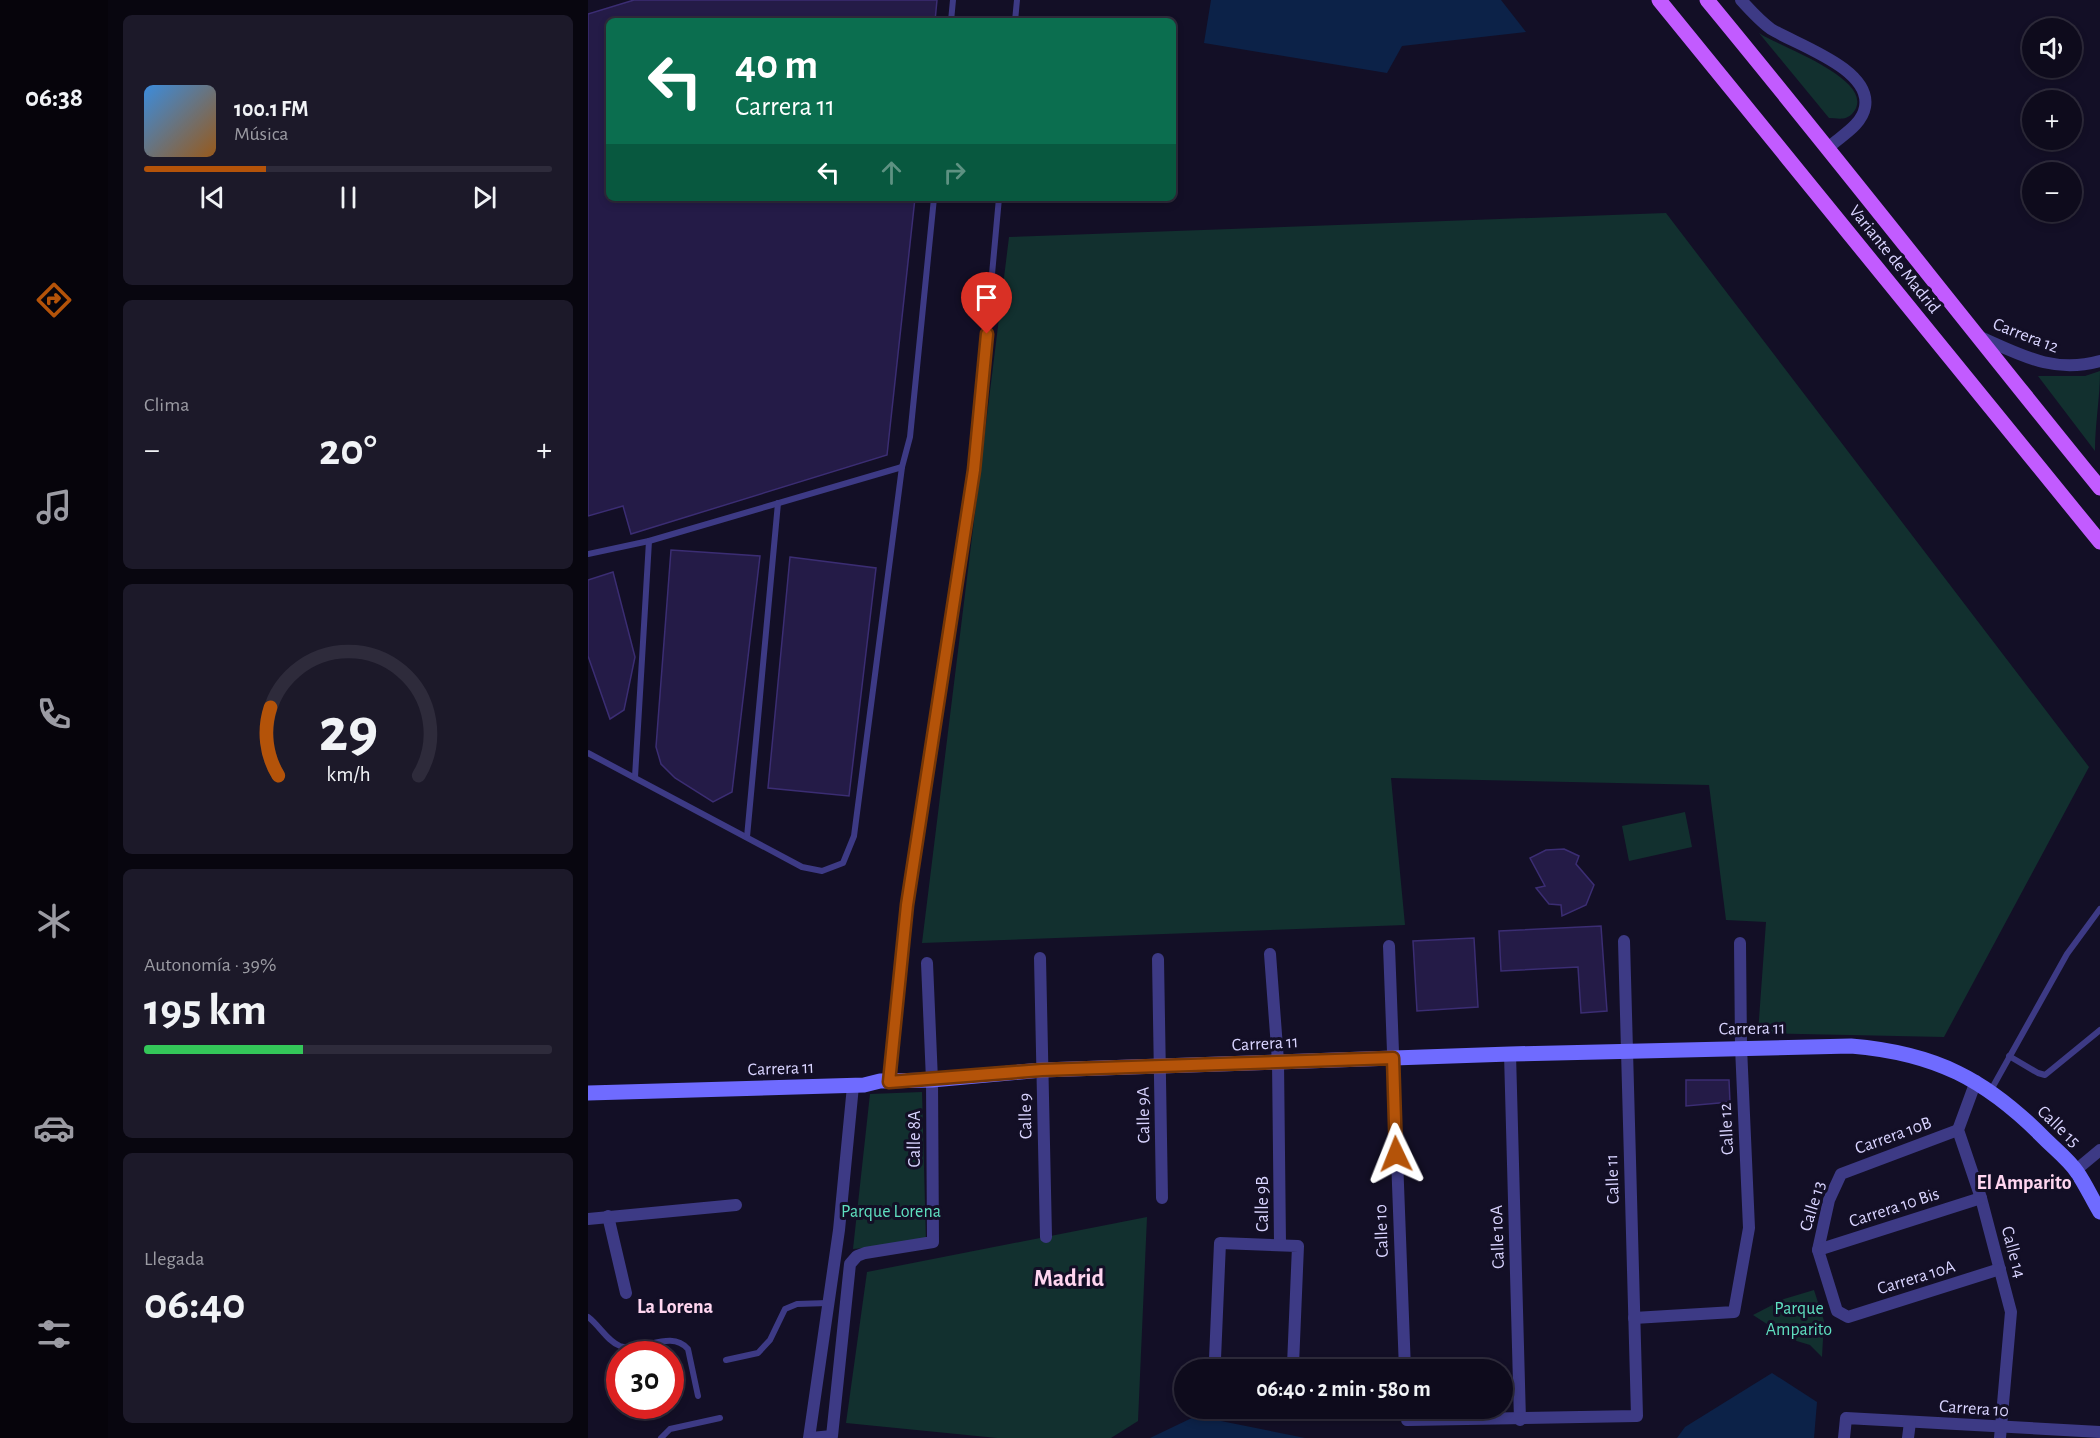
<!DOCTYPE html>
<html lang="es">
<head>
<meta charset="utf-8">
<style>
	body { margin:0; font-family:"Alegreya Sans",sans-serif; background:#1c1929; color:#f1f3f6; height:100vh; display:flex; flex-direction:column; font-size:22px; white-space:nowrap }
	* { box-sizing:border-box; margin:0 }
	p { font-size:20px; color:#9b9ba3 }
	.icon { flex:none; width:33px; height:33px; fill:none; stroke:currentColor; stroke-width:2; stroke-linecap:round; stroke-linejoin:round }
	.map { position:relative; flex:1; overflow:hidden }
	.drawer { display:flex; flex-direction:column; gap:15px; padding:15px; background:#08060f; width:480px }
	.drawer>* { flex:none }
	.guide { position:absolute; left:18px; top:18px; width:570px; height:183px; border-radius:9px; box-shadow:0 3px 9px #0003,0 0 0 2px #2e2b3b; background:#0b6e4f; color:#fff; overflow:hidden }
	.tools { position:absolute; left:1434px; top:18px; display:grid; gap:12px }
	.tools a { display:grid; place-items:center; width:60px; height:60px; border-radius:50%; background:#0e0b1c; box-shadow:0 3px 9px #0003,0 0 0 2px #2e2b3b; font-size:30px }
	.speed { position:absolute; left:18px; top:1341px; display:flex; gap:12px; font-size:30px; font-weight:700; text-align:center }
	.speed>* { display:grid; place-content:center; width:78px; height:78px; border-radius:50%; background:#0e0b1c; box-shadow:0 3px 9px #0003,0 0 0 2px #2e2b3b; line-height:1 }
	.speed .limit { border:9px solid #d22; background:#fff; color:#111 }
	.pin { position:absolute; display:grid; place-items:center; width:51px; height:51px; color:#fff; margin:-62px -26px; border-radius:50% 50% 50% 0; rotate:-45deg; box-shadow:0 0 6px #0007 }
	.pin .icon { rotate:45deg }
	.me { position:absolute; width:66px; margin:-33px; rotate:358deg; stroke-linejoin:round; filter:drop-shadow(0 0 4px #0008) }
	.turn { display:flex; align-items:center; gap:21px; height:126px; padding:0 30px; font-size:27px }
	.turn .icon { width:78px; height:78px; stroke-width:2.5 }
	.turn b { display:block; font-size:42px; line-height:51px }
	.lanes { display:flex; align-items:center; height:57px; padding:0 30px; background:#0003; justify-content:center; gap:30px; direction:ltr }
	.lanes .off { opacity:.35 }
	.big { font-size:45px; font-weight:700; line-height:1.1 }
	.drawer .card { flex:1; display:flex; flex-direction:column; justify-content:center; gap:9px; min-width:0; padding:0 21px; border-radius:9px; background:#1c1929 }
	.drawer .dial { align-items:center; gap:0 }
	.dial svg { height:156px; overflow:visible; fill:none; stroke:#2e2b3b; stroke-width:7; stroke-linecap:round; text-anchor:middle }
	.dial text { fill:#f1f3f6; stroke:none }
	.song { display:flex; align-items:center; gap:18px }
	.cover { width:72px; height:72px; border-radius:9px; background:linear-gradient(135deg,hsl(210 70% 55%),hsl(30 70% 35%)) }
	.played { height:6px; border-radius:3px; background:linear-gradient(90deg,#b45309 30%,#2e2b3b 30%) }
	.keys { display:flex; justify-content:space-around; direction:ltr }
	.heat { display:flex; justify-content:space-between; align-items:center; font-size:33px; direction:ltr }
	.charge { height:9px; border-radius:4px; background:linear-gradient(90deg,#34c759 39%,#2e2b3b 0) }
	.trip { position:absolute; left:586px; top:1359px; width:339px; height:60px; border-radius:30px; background:#0e0b1c; box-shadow:0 3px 9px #0003,0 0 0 2px #2e2b3b; font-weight:700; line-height:60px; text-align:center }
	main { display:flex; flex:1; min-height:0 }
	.tabs { display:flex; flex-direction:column; width:108px; justify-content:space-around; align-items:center; background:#06040b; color:#9b9ba3 }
	.tabs .icon { width:42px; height:42px }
	.tabs .active { color:#b45309 }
	.tabs b { font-size:27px; color:#f1f3f6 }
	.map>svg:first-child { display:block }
	.green { fill:#12302f }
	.water { fill:#0c2248 }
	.building { fill:#241b47; stroke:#3b2d73; stroke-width:1.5 }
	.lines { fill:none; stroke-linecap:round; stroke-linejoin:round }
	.lane { stroke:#3d3a85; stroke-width:6 }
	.street { stroke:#3d3a85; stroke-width:12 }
	.secondary { stroke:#6f6bff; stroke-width:15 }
	.primary { stroke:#c25bff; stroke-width:15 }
	.route-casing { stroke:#753606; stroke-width:15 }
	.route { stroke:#b45309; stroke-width:10 }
	.labels { text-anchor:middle; stroke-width:6; stroke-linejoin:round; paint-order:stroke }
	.street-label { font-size:18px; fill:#d9d4ff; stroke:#130f26 }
	.park-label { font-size:18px; fill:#5fe0c0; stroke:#130f26 }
	.neighbourhood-label { font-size:20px; font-weight:bold; fill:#ffd6f0; stroke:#130f26 }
	.district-label { font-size:24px; font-weight:bold; fill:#ffd6f0; stroke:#130f26 }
</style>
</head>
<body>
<main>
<nav class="tabs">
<b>06:38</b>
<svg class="icon active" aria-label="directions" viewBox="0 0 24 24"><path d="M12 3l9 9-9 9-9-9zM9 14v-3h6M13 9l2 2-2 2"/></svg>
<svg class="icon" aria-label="music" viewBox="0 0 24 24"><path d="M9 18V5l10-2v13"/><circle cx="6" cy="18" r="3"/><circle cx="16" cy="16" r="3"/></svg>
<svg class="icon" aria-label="phone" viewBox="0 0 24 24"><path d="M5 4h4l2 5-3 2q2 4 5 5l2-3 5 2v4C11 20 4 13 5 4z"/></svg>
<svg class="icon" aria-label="climate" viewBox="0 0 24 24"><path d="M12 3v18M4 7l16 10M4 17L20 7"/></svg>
<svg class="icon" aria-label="car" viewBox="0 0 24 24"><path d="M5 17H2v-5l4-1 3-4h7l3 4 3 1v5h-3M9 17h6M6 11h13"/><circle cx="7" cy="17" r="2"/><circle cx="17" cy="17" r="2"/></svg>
<svg class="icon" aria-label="filters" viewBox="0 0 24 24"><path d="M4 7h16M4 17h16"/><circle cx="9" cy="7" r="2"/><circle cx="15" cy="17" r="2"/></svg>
</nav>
<section class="drawer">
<div class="card">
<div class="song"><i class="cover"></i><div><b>100.1 FM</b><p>Música</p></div></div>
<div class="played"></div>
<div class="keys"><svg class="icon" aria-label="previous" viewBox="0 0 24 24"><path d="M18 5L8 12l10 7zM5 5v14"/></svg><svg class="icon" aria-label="pause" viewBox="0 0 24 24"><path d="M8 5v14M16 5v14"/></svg><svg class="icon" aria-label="next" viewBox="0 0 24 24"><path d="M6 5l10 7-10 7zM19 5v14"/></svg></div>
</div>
<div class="card"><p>Clima</p>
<div class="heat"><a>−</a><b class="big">20°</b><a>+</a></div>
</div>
<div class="card dial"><svg viewBox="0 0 100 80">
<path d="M14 69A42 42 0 1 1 86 69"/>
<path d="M14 69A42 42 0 0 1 10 34" stroke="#b45309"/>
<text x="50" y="56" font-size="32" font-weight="700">29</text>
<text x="50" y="72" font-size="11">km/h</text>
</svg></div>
<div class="card"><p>Autonomía · 39%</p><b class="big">195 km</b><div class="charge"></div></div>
<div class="card"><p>Llegada</p><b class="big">06:40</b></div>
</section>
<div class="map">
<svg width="1512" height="1438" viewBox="0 0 1512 1438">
	<rect width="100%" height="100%" fill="#130f26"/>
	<g class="green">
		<path d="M1171 33C1189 46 1294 81 1264 114 1257 121 1249 118 1241 118Z"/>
		<path d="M1078 213 1501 767 1356 1037 1170 1033 1178 922 1138 920 1121 785 803 778 817 925 334 943 421 237Z"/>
		<path d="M1512 371C1512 399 1507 423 1507 451L1450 376H1497Z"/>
		<path d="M1097 812 1104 847 1041 861 1034 826Z"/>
		<path d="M334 1092 338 1242 265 1249 282 1094Z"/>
		<path d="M559 1217 550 1421 523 1438H409L258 1423 279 1272Z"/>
		<path d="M1226 1290 1236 1321 1234 1357 1222 1345 1202 1339 1165 1315 1196 1299Z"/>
	</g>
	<g class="water">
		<path d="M623 0H913L938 32 814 46 799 73 616 43Z"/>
		<path d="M1184 1373 1229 1402 1226 1438H1089L1097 1427Z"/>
		<path d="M608 1416 717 1438H562Z"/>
	</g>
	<g class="building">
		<path d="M46 0H349L347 21H21V198H327L299 455 43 534 35 506 0 516V14Z"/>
		<path d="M83 550 172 556 144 792 125 802 87 778 73 764 68 747Z"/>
		<path d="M202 557 288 568 261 796 180 788Z"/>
		<path d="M25 572 47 657 36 710 22 719 0 656V580Z"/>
		<path d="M976 849 991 856 988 864 1006 885 998 905 974 916 973 905 961 904 948 888 957 886 942 858 958 850Z"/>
		<path d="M1013 926 1019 1011 993 1013 990 967 913 971 911 931Z"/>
		<path d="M886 938 890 1007 829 1011 825 941Z"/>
		<path d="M1098 1080H1141L1142 1102 1098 1106Z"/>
	</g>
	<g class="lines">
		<g class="lane">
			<path d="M363 21 365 0"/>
			<path d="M427 21 429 0"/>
			<path d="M0 554 61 541 314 467"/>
			<path d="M0 753 214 867 234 871 255 863 266 836 314 467 322 437 346 198"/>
			<path d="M47 777 61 541"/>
			<path d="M159 837 190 503"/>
			<path d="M1421 1056 1450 1073 1457 1075 1512 1030"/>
			<path d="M301 1081 319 905 386 470 411 198"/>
			<path d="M1403 1090 1479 954 1512 909"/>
			<path d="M0 1317C11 1325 20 1342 32 1346 55 1353 82 1329 100 1349L110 1396"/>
			<path d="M138 1360 170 1353 182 1340 197 1309 209 1304 240 1303"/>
			<path d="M73 1438 82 1429 132 1418"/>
		</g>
		<g class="street">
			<path d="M1153 0C1162 10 1172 21 1183 29 1209 45 1284 69 1277 107 1274 125 1253 136 1241 147"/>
			<path d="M1390 336C1433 355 1465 374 1512 361"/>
			<path d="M801 946 817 1370"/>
			<path d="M682 954 690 1061 692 1244"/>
			<path d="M452 958 458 1237"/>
			<path d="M570 959 574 1198"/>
			<path d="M922 1054 932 1420"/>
			<path d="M1388 1081 1370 1130 1393 1198 1423 1312 1412 1438"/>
			<path d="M1370 1130 1253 1174 1241 1200 1230 1250 1249 1311 1260 1317 1412 1269"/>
			<path d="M1488 1170 1512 1150"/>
			<path d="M20 1216 38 1293"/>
			<path d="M0 1219 148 1205"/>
			<path d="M1230 1250 1393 1198"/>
			<path d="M1046 1318 1146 1312 1161 1228 1153 1047 1152 943"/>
			<path d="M627 1359 632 1243 710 1246 705 1365"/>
			<path d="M818 1408 819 1420 1049 1416 1036 941"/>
			<path d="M221 1438 251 1230 265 1086"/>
			<path d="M223 1438 244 1436 262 1264 269 1256 277 1253 345 1242 344 1080 339 963"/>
			<path d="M1256 1438 1258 1418 1512 1432"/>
			<path d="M1320 1438 1322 1422"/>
		</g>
		<path class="secondary" d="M0 1093 276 1085 292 1081 344 1080 454 1070 922 1054 1263 1046C1347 1053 1398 1079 1457 1139 1467 1149 1481 1160 1489 1172 1498 1185 1504 1199 1512 1212"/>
		<g class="primary">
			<path d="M1071 0 1512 542"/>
			<path d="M1119 0C1252 161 1380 326 1512 488"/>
		</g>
	</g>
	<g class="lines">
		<defs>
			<path id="route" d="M399 334 386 470 319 905 301 1082 454 1070 805 1058 808 1154"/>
		</defs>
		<use href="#route" class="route-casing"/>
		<use href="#route" class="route"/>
	</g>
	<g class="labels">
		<g class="street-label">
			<text transform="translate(1307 259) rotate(51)" y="6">Variante de Madrid</text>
			<text transform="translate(1438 335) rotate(21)" y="6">Carrera 12</text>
			<text transform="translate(1164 1028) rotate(-1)" y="6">Carrera 11</text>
			<text transform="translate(677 1043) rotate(-3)" y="6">Carrera 11</text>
			<text transform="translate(193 1068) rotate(-2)" y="6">Carrera 11</text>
			<text transform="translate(555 1115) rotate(-91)" y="6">Calle 9A</text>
			<text transform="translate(437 1116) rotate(-91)" y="6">Calle 9</text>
			<text transform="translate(1471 1126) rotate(44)" y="6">Calle 15</text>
			<text transform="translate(1138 1129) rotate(-93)" y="6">Calle 12</text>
			<text transform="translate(1305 1135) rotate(-20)" y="6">Carrera 10B</text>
			<text transform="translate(326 1139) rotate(-90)" y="6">Calle 8A</text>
			<text transform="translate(1024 1179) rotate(-92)" y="6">Calle 11</text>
			<text transform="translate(674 1204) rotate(-90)" y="6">Calle 9B</text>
			<text transform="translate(1224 1206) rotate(-73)" y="6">Calle 13</text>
			<text transform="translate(1306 1207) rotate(-18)" y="6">Carrera 10 Bis</text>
			<text transform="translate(793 1231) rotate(-92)" y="6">Calle 10</text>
			<text transform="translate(909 1237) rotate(-92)" y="6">Calle 10A</text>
			<text transform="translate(1426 1252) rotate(75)" y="6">Calle 14</text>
			<text transform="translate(1328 1277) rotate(-17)" y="6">Carrera 10A</text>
			<text transform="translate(1386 1408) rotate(4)" y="6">Carrera 10</text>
		</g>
		<g class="park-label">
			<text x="303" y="1217">Parque Lorena</text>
			<text x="1211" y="1314">Parque<tspan x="1211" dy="21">Amparito</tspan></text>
		</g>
		<g class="neighbourhood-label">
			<text x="1436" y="1189">El Amparito</text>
			<text x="87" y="1313">La Lorena</text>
		</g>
		<g class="district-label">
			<text x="481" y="1286">Madrid</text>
		</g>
	</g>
</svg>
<div class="tools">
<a><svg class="icon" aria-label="sound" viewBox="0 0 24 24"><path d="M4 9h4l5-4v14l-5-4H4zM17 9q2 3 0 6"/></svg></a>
<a>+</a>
<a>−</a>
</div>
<div class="speed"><div class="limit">30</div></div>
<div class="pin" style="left:399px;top:334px;background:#d93025"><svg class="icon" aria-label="arrive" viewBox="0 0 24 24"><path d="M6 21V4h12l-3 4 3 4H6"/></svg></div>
<svg class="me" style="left:808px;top:1154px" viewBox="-20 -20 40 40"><path d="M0-17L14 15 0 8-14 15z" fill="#b45309" stroke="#fff" stroke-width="4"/></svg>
<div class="trip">06:40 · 2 min · 580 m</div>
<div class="guide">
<div class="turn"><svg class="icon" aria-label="left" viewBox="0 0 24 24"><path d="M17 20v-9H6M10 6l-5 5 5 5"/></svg><div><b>40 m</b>Carrera 11</div></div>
<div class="lanes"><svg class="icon" aria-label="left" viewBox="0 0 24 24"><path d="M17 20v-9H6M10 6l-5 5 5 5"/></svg><svg class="icon off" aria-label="ahead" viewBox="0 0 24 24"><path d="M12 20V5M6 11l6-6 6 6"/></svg><svg class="icon off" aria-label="right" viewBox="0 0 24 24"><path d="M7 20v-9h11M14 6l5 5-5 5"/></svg></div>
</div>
</div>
</main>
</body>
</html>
